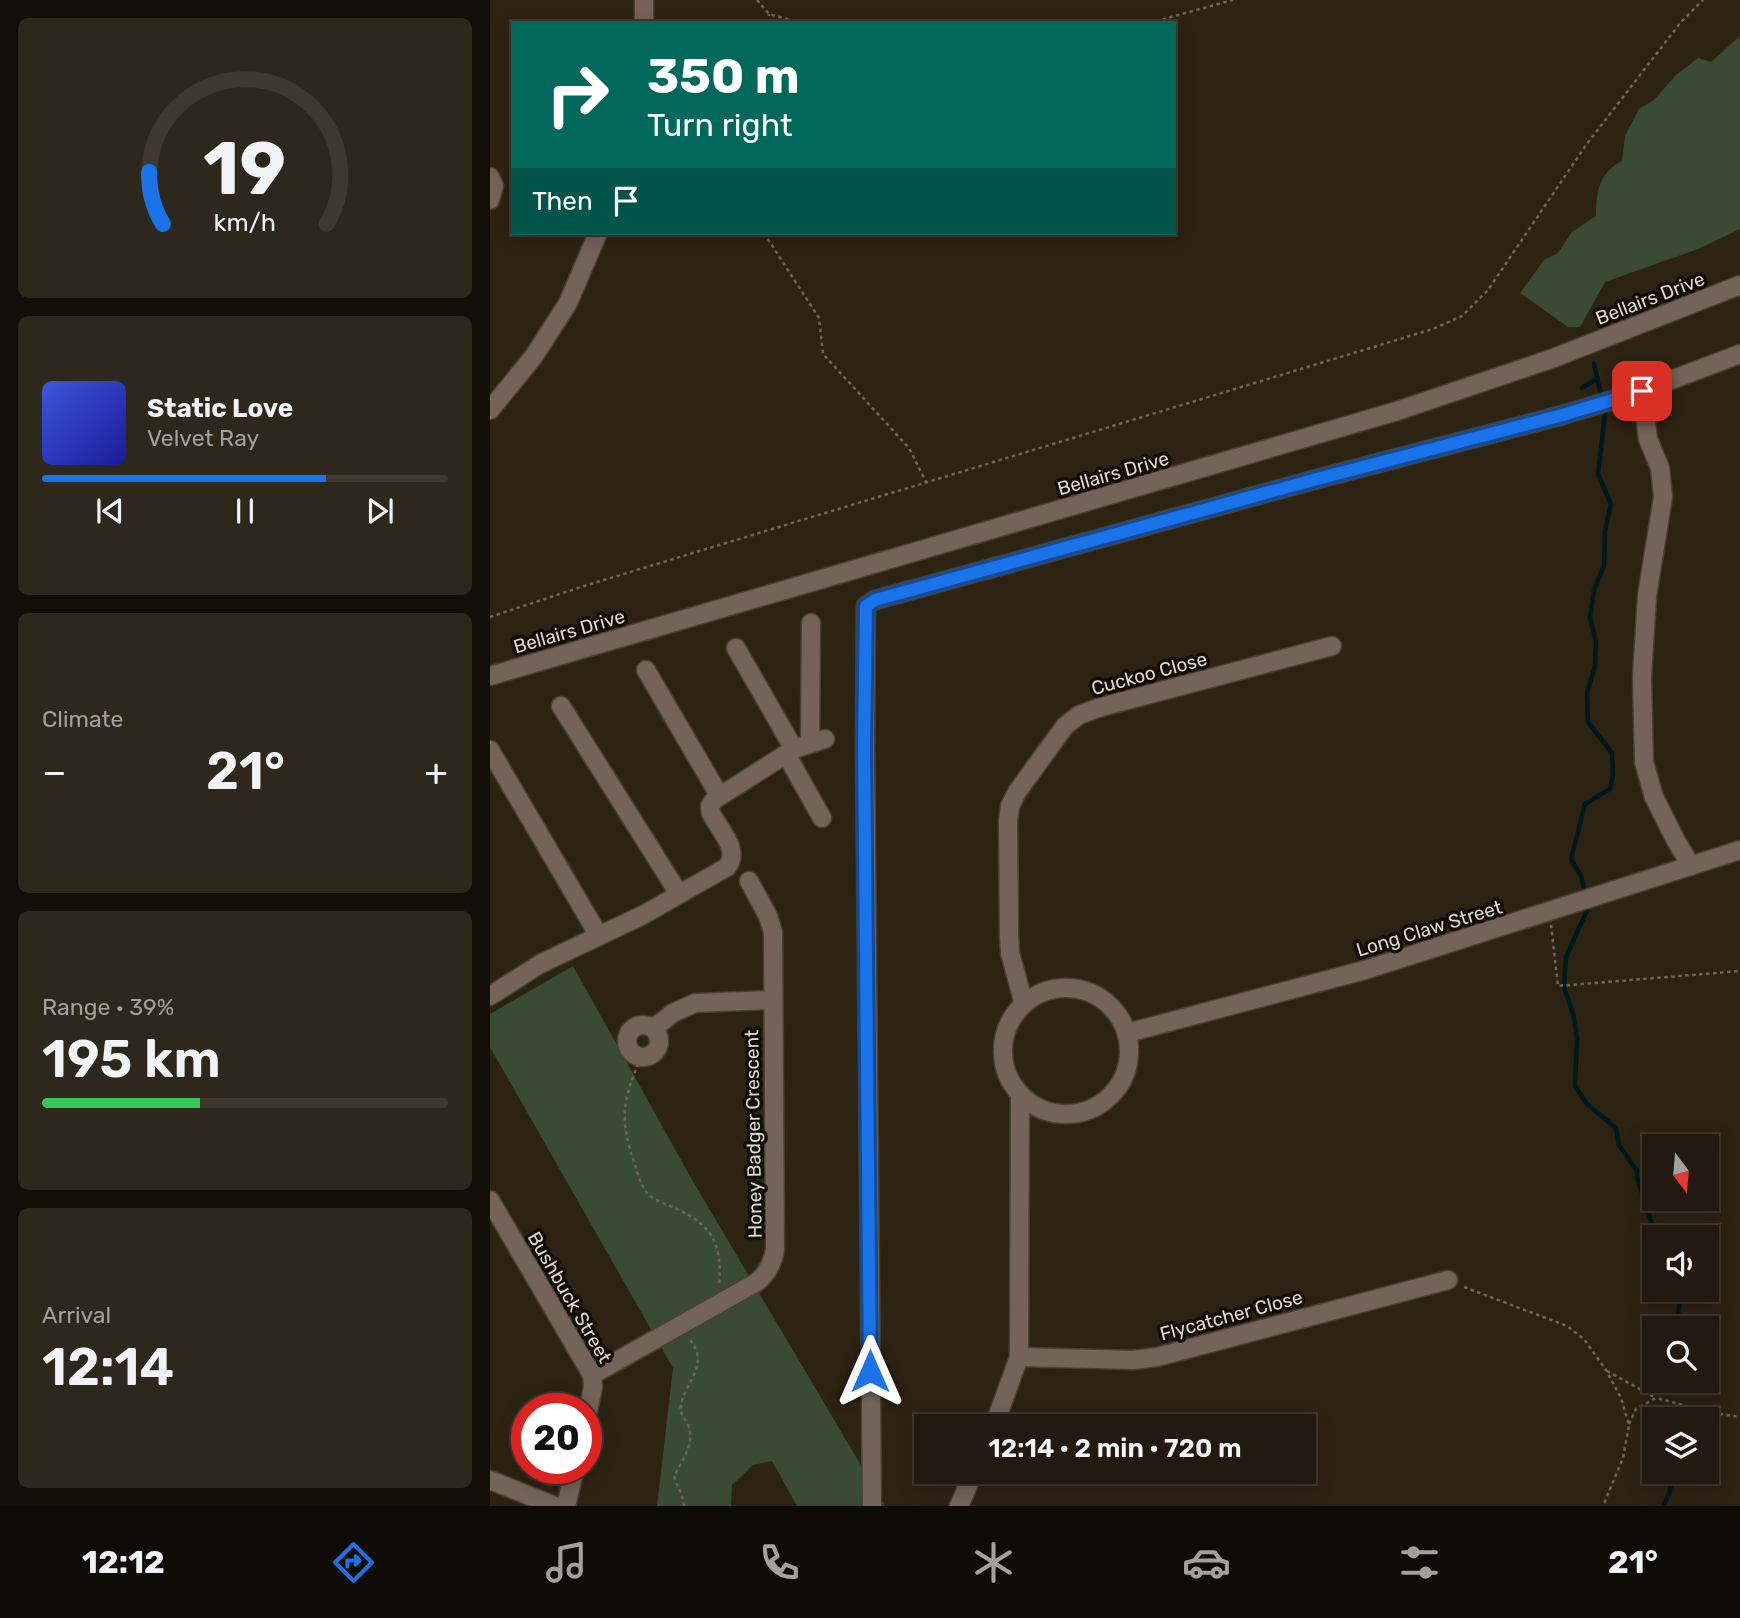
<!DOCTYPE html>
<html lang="en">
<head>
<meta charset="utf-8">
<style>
	body { margin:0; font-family:Rubik,sans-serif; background:#2e271c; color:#f1f3f6; height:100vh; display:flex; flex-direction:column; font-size:26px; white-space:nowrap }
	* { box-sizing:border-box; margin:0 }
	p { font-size:23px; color:#a2a19e }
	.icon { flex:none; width:38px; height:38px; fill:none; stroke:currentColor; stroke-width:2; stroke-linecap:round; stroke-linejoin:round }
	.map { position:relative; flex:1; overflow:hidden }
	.side { display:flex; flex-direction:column; gap:18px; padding:18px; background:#130e08; width:490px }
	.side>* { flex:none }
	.guide { position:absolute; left:21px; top:21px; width:665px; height:214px; border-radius:0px; box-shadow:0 4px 18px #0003,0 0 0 2px #3f382e; background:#00695c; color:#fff; overflow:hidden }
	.needle { width:46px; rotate:164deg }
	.buttons { position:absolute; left:1152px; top:1134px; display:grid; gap:14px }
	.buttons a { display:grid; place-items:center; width:77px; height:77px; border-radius:0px; background:#221a0e; box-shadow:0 4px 18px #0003,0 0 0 2px #3f382e; font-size:35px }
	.speed { position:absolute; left:21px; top:1393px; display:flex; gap:14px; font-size:35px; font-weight:700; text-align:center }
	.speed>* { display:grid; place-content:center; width:91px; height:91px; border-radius:50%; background:#221a0e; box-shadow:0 4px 18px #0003,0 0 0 2px #3f382e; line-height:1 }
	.speed .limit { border:10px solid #d22; background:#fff; color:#111 }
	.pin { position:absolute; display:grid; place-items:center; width:60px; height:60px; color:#fff; margin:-30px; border-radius:14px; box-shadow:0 4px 10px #0006 }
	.me { position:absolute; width:77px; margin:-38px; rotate:0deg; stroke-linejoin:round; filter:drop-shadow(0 0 5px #0008) }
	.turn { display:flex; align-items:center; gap:24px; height:147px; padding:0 21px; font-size:32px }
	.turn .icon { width:91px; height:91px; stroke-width:2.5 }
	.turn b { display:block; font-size:49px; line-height:60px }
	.then { display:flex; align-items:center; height:66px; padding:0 21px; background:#0003; gap:14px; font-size:26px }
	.big { font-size:52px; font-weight:600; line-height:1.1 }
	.side .tile { flex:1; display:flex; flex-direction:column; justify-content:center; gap:10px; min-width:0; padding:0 24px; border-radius:10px; background:#2e271c }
	.side .dial { align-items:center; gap:0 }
	.dial svg { height:182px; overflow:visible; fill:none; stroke:#3f382e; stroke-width:7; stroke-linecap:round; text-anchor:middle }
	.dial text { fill:#f1f3f6; stroke:none }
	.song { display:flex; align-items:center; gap:21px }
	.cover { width:84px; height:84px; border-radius:10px; background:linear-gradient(135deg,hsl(230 70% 55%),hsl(240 70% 35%)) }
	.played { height:7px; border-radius:4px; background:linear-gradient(90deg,#1a73e8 70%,#3f382e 70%) }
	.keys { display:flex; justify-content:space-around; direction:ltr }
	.heat { display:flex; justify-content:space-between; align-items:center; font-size:38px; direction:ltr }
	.charge { height:10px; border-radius:5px; background:linear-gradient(90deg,#34c759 39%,#3f382e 0) }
	.trip { position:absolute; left:424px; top:1414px; width:402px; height:70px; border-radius:0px; background:#221a0e; box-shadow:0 4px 18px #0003,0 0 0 2px #3f382e; font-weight:600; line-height:70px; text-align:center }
	.tab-bar { display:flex; height:112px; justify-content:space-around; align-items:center; background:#0e0a06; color:#a2a19e }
	.tab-bar .icon { width:49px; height:49px }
	.tab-bar .current { color:#1a73e8 }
	.tab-bar b { font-size:32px; color:#f1f3f6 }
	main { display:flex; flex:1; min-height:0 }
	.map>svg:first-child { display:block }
	.green { fill:#394b34 }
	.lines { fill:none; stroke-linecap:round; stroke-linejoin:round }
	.stream { stroke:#00191d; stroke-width:4.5 }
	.minor-casing { stroke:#494031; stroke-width:21 }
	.path { stroke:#6f6658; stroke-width:2.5; stroke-dasharray:3.5 3.5; stroke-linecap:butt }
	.minor { stroke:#736359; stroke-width:18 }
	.route-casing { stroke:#114b97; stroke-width:18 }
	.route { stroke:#1a73e8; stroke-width:12 }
	.labels { text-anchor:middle; stroke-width:7; stroke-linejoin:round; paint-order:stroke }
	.street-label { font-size:19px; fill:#dfd9ce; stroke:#120d07 }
</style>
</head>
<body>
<main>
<section class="side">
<div class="tile dial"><svg viewBox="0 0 100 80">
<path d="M14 69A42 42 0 1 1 86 69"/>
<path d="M14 69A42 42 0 0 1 8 46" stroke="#1a73e8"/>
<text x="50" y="56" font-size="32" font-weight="700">19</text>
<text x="50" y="72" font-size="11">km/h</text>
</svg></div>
<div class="tile">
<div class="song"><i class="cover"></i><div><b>Static Love</b><p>Velvet Ray</p></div></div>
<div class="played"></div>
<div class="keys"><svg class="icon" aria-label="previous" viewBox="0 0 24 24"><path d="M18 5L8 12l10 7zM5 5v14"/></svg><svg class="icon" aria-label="pause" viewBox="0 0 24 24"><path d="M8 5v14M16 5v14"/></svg><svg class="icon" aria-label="next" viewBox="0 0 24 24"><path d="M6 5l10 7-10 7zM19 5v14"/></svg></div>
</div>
<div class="tile"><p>Climate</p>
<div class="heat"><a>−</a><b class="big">21°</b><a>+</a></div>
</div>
<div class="tile"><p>Range · 39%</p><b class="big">195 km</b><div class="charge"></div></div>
<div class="tile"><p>Arrival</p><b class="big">12:14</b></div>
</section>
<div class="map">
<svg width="1250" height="1506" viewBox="0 0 1250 1506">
	<rect width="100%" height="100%" fill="#2d2313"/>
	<g class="green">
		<path d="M1250 36V229L1208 249 1115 282 1090 327H1078L1030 293 1054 260 1068 253 1082 232 1106 216C1106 192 1109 173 1132 161L1135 136 1149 109 1164 100 1186 75 1208 58 1221 62Z"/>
		<path d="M83 966 201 1178 395 1506H307L282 1461 263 1465 242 1485 241 1506H167L183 1368 0 1047V1014Z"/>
	</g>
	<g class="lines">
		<g class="stream">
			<path d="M1104 364 1112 399"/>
			<path d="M1092 388 1108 378"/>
			<path d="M1095 894 1091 876 1081 859 1095 804 1120 789 1123 775 1122 753 1098 722 1097 693 1105 666 1106 641 1100 618 1104 590 1114 566 1115 531 1121 504 1108 474 1115 413"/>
			<path d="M1074 984 1076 957 1098 908 1097 902"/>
			<path d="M1074 987 1084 1017 1087 1039 1085 1086 1097 1104 1126 1128 1129 1145 1147 1171V1177L1166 1237"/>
			<path d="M1191 1290 1188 1315 1193 1318 1194 1328"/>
			<path d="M1197 1391 1198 1381"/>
			<path d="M1190 1419 1191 1407"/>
			<path d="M1173 1506 1179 1494 1184 1472"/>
		</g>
		<defs>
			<g id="minor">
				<path d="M154 23V0"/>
				<path d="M0 177 4 186 0 200"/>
				<path d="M0 410 44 356 78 303 108 233"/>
				<path d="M246 648 304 749"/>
				<path d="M156 670 229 795"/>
				<path d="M0 676 907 411 1061 359 1250 285"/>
				<path d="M71 706 189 894"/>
				<path d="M320 742 321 623"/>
				<path d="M0 750 109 936"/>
				<path d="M296 754 332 818"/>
				<path d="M1201 866 1185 839 1164 797 1154 762 1152 677 1157 596 1173 497 1170 468 1158 439 1152 391 1250 354"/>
				<circle cx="576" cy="1051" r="63"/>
				<path d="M0 996 50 964 153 915 237 867C251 850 229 830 221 813L220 806 224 800 304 749 335 739"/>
				<path d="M534 1004 520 953 519 934 518 821 520 806 527 792 575 726 589 715 611 707 842 646"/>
				<circle cx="153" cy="1041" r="16"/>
				<path d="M164 1028 183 1013 205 1003 283 1000"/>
				<path d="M637 1033 875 970 1250 850"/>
				<path d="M0 1200 102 1375 103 1387 96 1421"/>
				<path d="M529 1357 643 1360 667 1357 958 1280"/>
				<path d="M102 1375 267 1282C278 1273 283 1263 285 1249L283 932 278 916 259 881"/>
				<path d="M504 1426 529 1357 530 1094"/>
				<path d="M0 1480 65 1506"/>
				<path d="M76 1506 85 1468"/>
				<path d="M382 1506 375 744 376 606 385 600 827 479 1073 415 1152 391"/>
				<path d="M469 1506 484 1472"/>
			</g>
		</defs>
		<use href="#minor" class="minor-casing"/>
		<g class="path">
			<path d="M267 0 279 14 312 23"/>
			<path d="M278 23 279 14"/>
			<path d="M659 23 743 0"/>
			<path d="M274 233 329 318 333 354 419 448 436 482"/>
			<path d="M0 617 94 586 943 329 972 316 998 290 1096 145 1191 22 1213 0"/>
			<path d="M1061 925 1068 986 1250 971"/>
			<path d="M151 1057C132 1102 129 1118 145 1165 148 1175 151 1186 158 1194 165 1201 178 1205 187 1209 224 1226 232 1246 229 1285"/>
			<path d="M974 1287 1077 1326 1094 1339 1116 1370 1131 1398 1139 1425 1133 1458 1113 1506"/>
			<path d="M1117 1371 1166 1398"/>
			<path d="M1139 1424 1146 1409 1166 1398 1224 1413 1250 1417"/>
			<path d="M194 1506C193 1494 187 1487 184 1476 192 1461 206 1442 198 1425 194 1416 189 1414 191 1405 196 1379 221 1365 199 1339"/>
		</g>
		<use href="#minor" class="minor"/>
	</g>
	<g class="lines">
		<defs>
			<path id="route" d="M380 1371 374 744 376 606 385 600 827 479 1073 415 1152 391"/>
		</defs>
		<use href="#route" class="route-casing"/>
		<use href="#route" class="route"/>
	</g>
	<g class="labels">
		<g class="street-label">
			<text transform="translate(1160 298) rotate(-21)" y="7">Bellairs Drive</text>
			<text transform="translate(623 473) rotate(-16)" y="7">Bellairs Drive</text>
			<text transform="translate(79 631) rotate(-16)" y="7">Bellairs Drive</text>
			<text transform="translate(659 673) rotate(-15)" y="7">Cuckoo Close</text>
			<text transform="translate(939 928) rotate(-17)" y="7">Long Claw Street</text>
			<text transform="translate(263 1134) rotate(-91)" y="7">Honey Badger Crescent</text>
			<text transform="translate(80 1297) rotate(60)" y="7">Bushbuck Street</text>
			<text transform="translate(741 1315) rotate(-15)" y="7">Flycatcher Close</text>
		</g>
	</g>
</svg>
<div class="buttons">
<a><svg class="needle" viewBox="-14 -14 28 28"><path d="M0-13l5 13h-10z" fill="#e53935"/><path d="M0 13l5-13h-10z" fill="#a2a19e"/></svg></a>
<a><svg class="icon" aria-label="sound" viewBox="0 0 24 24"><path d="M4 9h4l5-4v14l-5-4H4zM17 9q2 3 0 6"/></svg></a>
<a><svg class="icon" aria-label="search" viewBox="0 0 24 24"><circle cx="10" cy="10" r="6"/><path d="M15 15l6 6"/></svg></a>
<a><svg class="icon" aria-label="layers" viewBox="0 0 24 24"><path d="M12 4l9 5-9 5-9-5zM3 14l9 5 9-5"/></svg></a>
</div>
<div class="speed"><div class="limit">20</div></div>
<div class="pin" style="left:1152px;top:391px;background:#d93025"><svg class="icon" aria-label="arrive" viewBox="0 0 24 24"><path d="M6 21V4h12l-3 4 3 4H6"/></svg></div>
<svg class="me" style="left:380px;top:1371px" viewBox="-20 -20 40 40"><path d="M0-17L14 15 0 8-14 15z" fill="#1a73e8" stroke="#fff" stroke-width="4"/></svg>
<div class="trip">12:14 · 2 min · 720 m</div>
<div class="guide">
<div class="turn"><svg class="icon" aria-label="right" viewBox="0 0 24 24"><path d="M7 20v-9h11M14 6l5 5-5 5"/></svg><div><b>350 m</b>Turn right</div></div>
<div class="then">Then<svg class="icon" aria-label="arrive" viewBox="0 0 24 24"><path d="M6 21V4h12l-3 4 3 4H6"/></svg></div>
</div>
</div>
</main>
<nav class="tab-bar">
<b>12:12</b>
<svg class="icon current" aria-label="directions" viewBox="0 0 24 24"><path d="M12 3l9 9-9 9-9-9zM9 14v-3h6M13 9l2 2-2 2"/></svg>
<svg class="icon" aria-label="music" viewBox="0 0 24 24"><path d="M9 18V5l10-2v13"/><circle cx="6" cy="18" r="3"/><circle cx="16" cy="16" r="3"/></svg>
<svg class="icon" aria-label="phone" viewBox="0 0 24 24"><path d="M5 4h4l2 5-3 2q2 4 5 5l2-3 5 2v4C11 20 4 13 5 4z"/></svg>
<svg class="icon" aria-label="climate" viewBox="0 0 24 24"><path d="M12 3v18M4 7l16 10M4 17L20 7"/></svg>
<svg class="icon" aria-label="car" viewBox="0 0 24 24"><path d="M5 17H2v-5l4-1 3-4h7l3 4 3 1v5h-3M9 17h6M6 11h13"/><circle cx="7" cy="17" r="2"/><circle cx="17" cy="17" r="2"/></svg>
<svg class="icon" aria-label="filters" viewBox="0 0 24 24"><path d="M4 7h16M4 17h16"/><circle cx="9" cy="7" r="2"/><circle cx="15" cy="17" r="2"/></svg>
<b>21°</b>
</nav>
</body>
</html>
